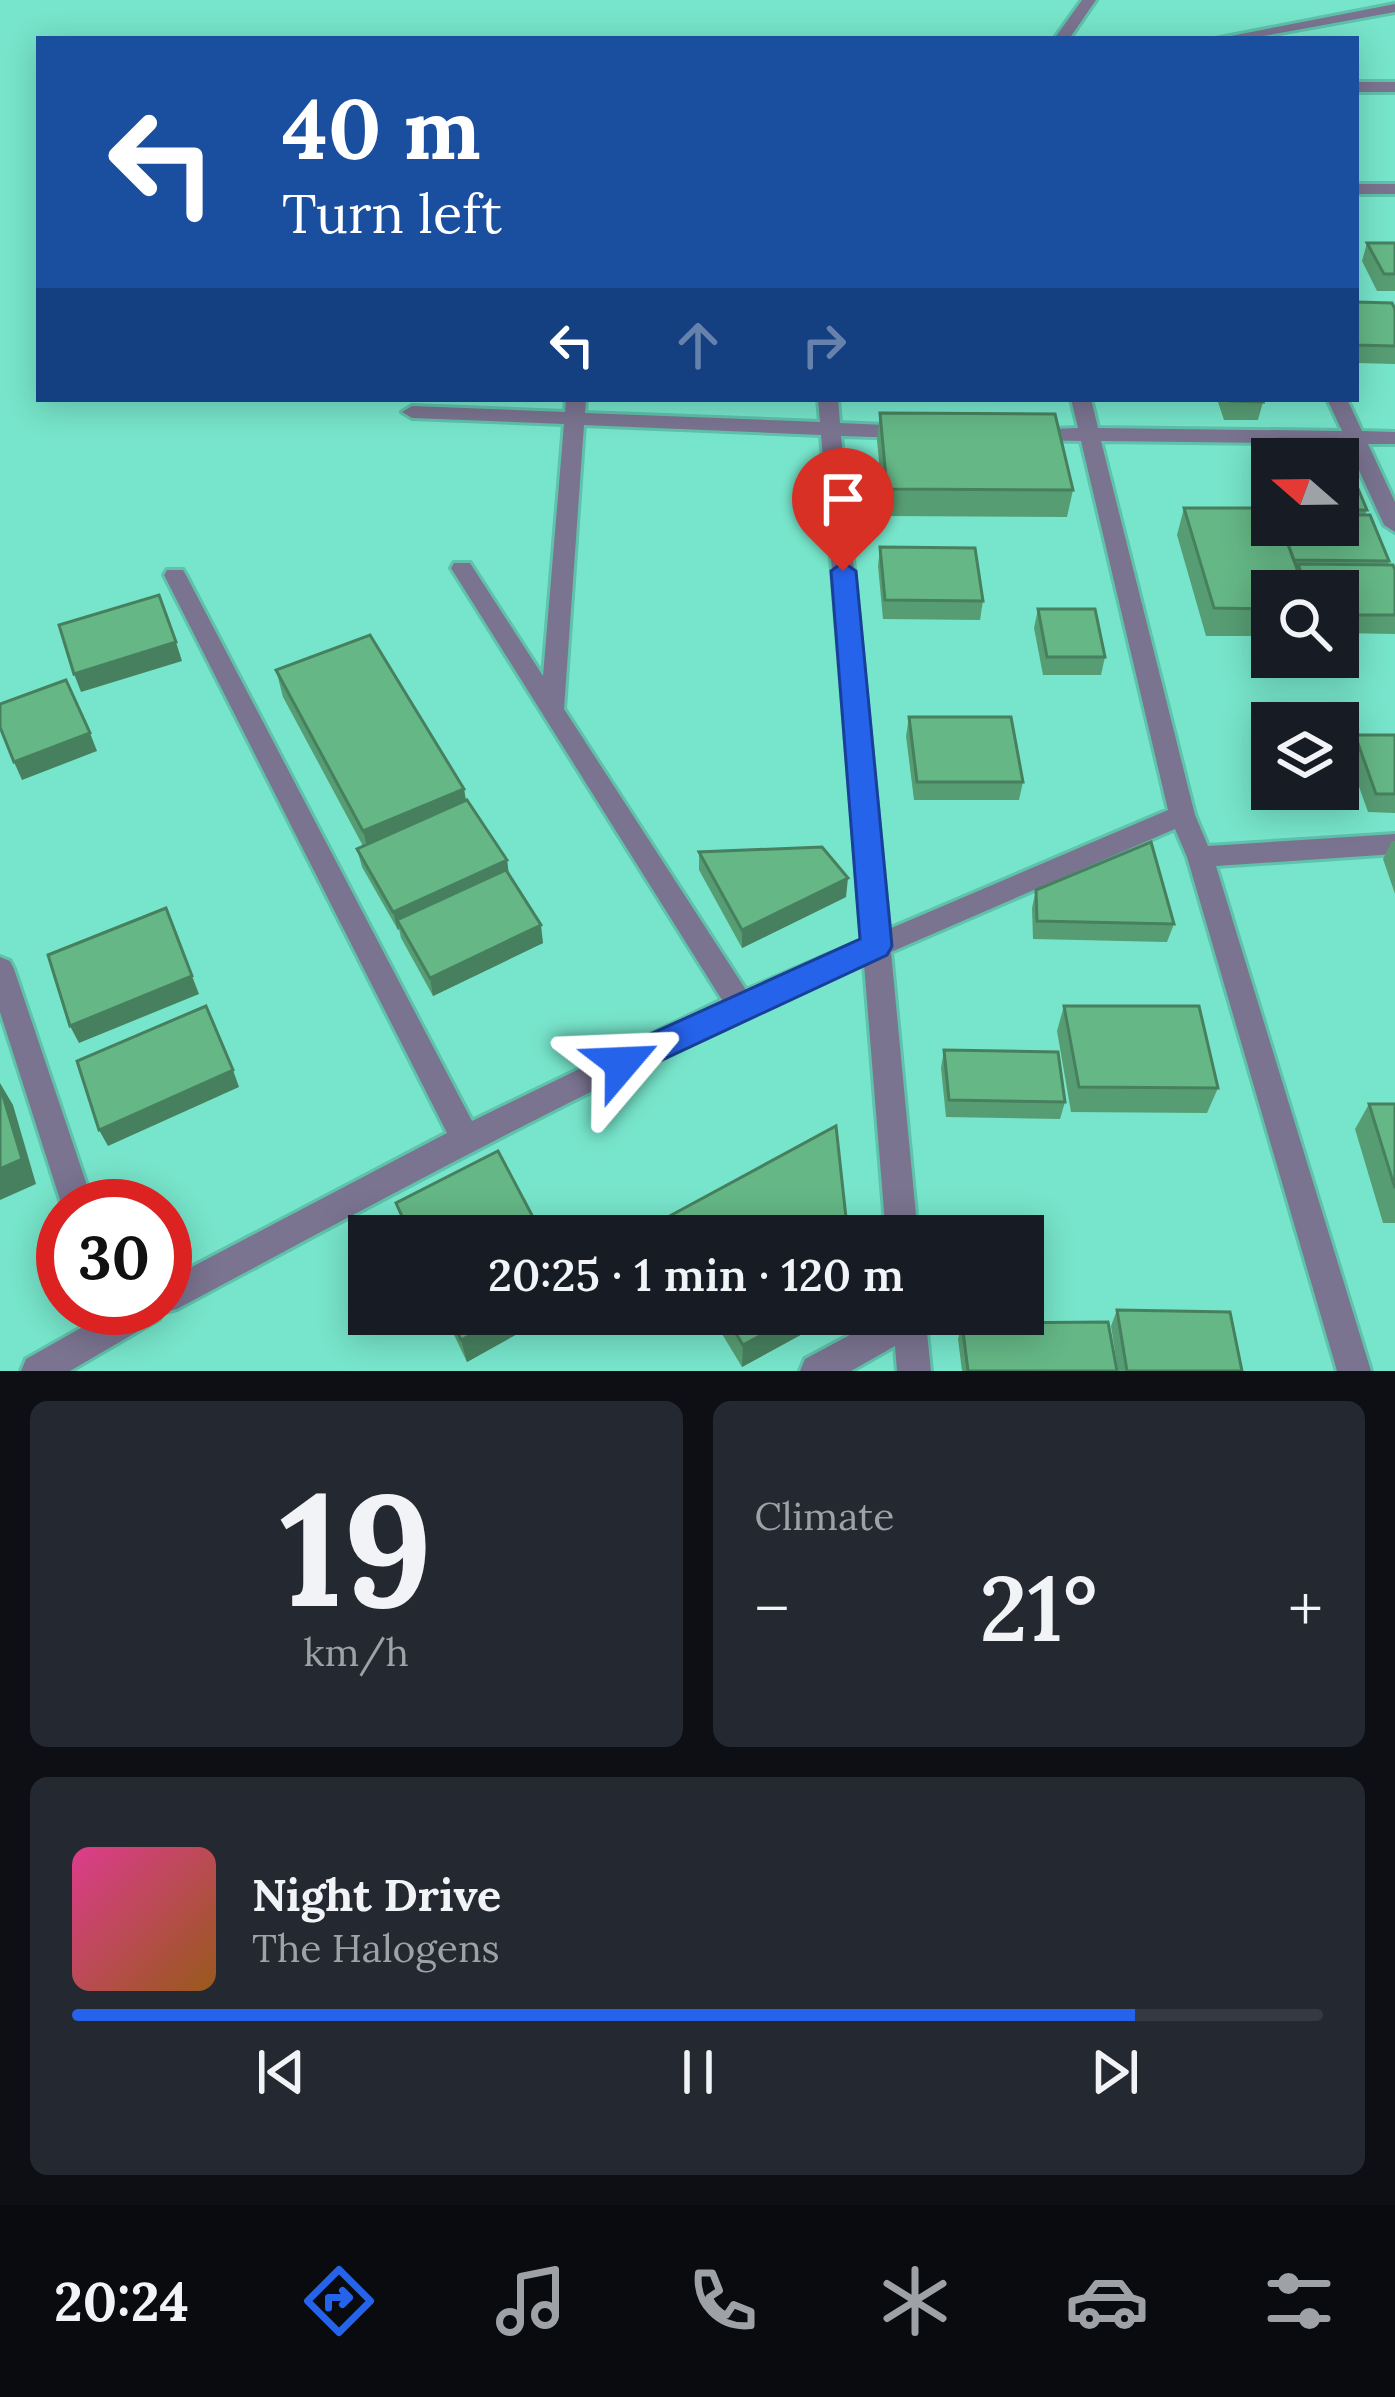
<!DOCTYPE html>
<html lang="en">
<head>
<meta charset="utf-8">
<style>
	body { margin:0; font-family:Lora,serif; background:#242831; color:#f1f3f6; height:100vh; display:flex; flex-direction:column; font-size:45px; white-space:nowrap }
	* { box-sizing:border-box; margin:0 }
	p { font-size:39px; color:#9ea1a6 }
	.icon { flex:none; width:66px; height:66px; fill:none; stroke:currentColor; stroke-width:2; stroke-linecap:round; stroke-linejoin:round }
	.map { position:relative; height:1371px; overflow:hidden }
	.details { display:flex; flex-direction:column; gap:30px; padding:30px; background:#0d0f14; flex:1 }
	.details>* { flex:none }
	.guide { position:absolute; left:36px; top:36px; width:1323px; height:366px; border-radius:0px; box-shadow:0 6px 30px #0003; background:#1a4fa0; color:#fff; overflow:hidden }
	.needle { width:78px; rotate:290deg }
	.controls { position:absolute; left:1251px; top:438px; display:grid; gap:24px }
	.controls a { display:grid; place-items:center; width:108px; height:108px; border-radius:0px; background:#171b24; box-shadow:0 6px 30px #0003; font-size:60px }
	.speed { position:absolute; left:36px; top:1179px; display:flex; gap:24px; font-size:60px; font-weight:700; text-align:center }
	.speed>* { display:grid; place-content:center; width:156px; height:156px; border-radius:50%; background:#171b24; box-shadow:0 6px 30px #0003; line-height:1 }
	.speed .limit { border:18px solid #d22; background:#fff; color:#111 }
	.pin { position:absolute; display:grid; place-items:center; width:102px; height:102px; color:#fff; margin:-123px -51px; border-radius:50% 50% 50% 0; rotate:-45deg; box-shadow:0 0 12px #0007 }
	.pin .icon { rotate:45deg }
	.me { position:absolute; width:132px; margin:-66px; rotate:64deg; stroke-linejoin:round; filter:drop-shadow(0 0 9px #0008) }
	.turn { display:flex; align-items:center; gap:42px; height:252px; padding:0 48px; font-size:54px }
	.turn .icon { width:156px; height:156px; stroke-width:2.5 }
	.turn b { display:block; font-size:84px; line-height:102px }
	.lanes { display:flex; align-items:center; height:114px; padding:0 48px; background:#0003; justify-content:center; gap:60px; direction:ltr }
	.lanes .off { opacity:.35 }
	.big { font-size:90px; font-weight:600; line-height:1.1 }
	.details .card { flex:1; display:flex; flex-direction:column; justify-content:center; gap:18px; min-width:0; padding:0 42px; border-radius:18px; background:#242831 }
	.details .dial { align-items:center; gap:0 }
	.dial b { font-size:156px; line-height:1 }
	.song { display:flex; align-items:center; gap:36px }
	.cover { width:144px; height:144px; border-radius:18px; background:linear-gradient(135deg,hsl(330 70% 55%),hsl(30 70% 35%)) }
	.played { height:12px; border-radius:6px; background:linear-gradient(90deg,#2563eb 85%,#363941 85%) }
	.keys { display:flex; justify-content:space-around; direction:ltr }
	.heat { display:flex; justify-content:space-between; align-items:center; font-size:66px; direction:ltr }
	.details .tiles { flex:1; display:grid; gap:30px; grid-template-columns:1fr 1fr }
	.card:last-child { grid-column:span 2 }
	.trip { position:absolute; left:348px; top:1215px; width:696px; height:120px; border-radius:0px; background:#171b24; box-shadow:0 6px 30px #0003; font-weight:600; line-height:120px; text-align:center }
	.menu { display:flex; height:192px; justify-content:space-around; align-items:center; background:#090b0e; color:#9ea1a6 }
	.menu .icon { width:84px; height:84px }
	.menu .current { color:#2563eb }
	.menu b { font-size:54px; color:#f1f3f6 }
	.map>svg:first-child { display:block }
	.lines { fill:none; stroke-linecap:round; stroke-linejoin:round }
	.minor-casing { stroke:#5fc2ab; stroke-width:6 }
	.minor { fill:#7b7491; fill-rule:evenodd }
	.wall { fill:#579d73 }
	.shaded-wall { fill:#47805e }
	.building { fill:#65b786; stroke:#47805e; stroke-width:3 }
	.route { fill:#2563eb; stroke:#184099; stroke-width:3 }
</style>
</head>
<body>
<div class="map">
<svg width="1395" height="1371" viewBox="0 0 1395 1371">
	<rect width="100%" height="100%" fill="#77e5cb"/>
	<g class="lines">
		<defs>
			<g id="minor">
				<path d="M1082 0H1096L1069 39H1054Z"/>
				<path d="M1395 4V12L1247 39H1215Z"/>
				<rect x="1356" y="82" width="39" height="10"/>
				<rect x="1356" y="184" width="39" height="10"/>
				<path d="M566 399H586L585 413 820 422 818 399H838L840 423 907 426 917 432 907 438 841 436 889 929 1168 810 1081 441 1032 440 1022 434 1025 430 1078 428 1071 399H1091L1098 428 1342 431 1327 399H1347L1362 431 1395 432V444H1368L1395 502V532L1384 525 1347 444 1101 441 1195 815 1208 846 1395 834V854L1216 866 1371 1371H1337L1187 857 1175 829 891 952 918 1236H886L864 964C628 1066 403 1188 177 1309L161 1313 159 1319 70 1371H21L26 1359 116 1308H165V1281L447 1133 164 575 167 570H183L186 575 472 1121 722 1000 451 568 454 563H470L543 676 564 424 412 418 402 412 412 406 565 412ZM584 425 821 435 862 940 746 990 564 709Z"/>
				<path d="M0 957 10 961 14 969 94 1206H62L0 1012Z"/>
				<path d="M889 1314H925L931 1371H897L895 1346 851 1371H800L805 1359Z"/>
			</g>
		</defs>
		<use href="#minor" class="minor-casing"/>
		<use href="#minor" class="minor"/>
	</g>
	<g class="wall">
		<path d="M1367 243H1395V291H1377L1362 261Z"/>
		<path d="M1356 302 1395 309V364L1356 363Z"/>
		<rect x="705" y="399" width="96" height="2"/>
		<path d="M1217 399H1262L1263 402 1258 420H1224Z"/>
		<path d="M880 413 1073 490 1067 517 884 516 877 440Z"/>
		<path d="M1277 439H1337L1367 510 1365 515H1370L1389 561 1388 565H1393L1395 570V634L1338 633V591H1272V636H1206L1177 535 1184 508H1272V525H1338V459H1272Z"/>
		<path d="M880 547 983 601 980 620 883 619 878 566Z"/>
		<path d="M1038 609 1105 657 1101 675H1043L1034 628Z"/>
		<path d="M276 670 464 789 466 800 507 860 509 874 543 943 433 996 401 938 399 929 398 930 362 867 357 849 363 846 283 697Z"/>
		<path d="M909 717 1023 782 1019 800H914L906 736Z"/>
		<path d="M1355 735H1395V813L1368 812 1347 753Z"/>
		<path d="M1392 841H1395V894L1383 859Z"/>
		<path d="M699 852 846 897 742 948 699 870Z"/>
		<path d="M1036 890 1174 924 1167 942 1033 939 1032 908Z"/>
		<path d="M1064 1006 1218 1088 1207 1113 1071 1112 1057 1031Z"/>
		<path d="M944 1050 1065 1102 1060 1119 946 1117 941 1068Z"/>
		<path d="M1369 1104H1395V1223H1383L1355 1129Z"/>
		<path d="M396 1203 543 1236H407Z"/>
		<path d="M666 1218 848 1236H666Z"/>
		<path d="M1117 1310 1242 1371H1118L1111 1326Z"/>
		<path d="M444 1314H553L467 1362Z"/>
		<path d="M710 1314H839L742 1367Z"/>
		<path d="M962 1323 1117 1371H962L958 1339Z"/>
	</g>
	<g class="shaded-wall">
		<path d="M176 642 182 661 81 692 74 674Z"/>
		<path d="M90 733 97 751 22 780 14 762Z"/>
		<path d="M464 789 468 816 370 858 363 831Z"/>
		<path d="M507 860 509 878 397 920 399 929 398 930 393 912Z"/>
		<path d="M848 878 846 897 742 948V930Z"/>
		<path d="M541 925 543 943 433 996 430 978Z"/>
		<path d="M192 976 199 994 79 1043 70 1026Z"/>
		<path d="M233 1070 239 1087 108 1146 99 1130Z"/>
		<path d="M0 1083 13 1105 36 1184 0 1200Z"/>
		<path d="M509 1314H553L467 1362 461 1340Z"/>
		<path d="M801 1314H839L742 1367 743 1345Z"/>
	</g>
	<g class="building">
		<path d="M1367 243H1395V274H1384Z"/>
		<path d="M1356 302 1392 303 1395 309V346L1356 345Z"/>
		<path d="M1229 399H1262L1263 402 1230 401Z"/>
		<path d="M880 413 1055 414 1073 490 887 489Z"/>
		<path d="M1277 439H1337L1367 510H1338V459H1285Z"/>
		<path d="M1184 508H1272V525H1281L1305 591H1272V609L1214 608Z"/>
		<path d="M1338 515H1370L1389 561 1294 560 1281 525H1338Z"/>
		<path d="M880 547 975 548 983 601 885 600Z"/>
		<path d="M1298 564 1393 565 1395 570V615H1338V591H1307Z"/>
		<path d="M159 595 176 642 74 674 59 625Z"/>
		<path d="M1038 609H1095L1105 657H1047Z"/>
		<path d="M370 635 464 789 363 831 276 670Z"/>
		<path d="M66 680 90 733 14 762 0 727V704Z"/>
		<path d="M909 717H1011L1023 782H917Z"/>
		<path d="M1355 735H1395V794H1376Z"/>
		<path d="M467 800 507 860 393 912 357 849Z"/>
		<path d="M1151 842 1174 924 1037 921 1036 890Z"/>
		<path d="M822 847 848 878 742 930 699 852Z"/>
		<path d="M506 870 541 925 430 978 397 920Z"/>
		<path d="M166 908 192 976 70 1026 48 955Z"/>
		<path d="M206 1006 233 1070 99 1130 77 1061Z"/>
		<path d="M1064 1006H1199L1218 1088 1079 1087Z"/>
		<path d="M944 1050 1058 1052 1065 1102 949 1100Z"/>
		<path d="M0 1086 22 1159 0 1169Z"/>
		<path d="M1369 1104H1395V1188Z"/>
		<path d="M836 1126 848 1236H677L666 1218Z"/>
		<path d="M498 1151 543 1236H411L396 1203Z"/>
		<path d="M1117 1310 1230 1312 1242 1371H1127Z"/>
		<path d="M449 1314H509L461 1340Z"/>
		<path d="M724 1314H801L743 1345Z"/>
		<path d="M1108 1322 1117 1371H968L962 1323Z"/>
	</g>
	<path class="route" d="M843 562 856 571 892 946 887 955 634 1073 622 1077 611 1073 606 1063 611 1052 860 939 831 571Z"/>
</svg>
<div class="controls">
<a><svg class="needle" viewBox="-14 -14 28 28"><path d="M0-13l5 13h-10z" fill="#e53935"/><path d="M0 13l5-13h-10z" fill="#9ea1a6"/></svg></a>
<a><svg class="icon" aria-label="search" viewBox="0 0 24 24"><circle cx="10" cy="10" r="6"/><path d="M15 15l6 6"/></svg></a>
<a><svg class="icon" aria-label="layers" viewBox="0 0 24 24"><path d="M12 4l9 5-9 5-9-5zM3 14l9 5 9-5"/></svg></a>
</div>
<div class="speed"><div class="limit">30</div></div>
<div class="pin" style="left:843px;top:571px;background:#d93025"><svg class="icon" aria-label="arrive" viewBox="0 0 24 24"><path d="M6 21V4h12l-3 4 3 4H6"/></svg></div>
<svg class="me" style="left:622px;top:1063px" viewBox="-20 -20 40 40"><path d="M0-17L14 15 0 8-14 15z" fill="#2563eb" stroke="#fff" stroke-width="4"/></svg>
<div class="trip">20:25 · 1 min · 120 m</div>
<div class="guide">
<div class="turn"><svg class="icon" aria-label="left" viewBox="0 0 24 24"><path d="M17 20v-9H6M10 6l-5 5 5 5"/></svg><div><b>40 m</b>Turn left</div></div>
<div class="lanes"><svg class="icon" aria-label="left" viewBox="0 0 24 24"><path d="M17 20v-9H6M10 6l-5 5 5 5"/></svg><svg class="icon off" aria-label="ahead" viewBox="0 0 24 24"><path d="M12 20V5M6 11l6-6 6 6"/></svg><svg class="icon off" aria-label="right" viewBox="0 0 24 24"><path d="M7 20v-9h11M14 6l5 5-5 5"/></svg></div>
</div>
</div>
<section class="details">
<div class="tiles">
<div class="card dial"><b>19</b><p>km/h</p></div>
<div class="card"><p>Climate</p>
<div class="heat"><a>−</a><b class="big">21°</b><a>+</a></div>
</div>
<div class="card">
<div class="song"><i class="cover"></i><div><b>Night Drive</b><p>The Halogens</p></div></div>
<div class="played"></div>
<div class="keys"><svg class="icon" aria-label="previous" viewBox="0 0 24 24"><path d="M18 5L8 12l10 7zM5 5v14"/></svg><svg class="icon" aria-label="pause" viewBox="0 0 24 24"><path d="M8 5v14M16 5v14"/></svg><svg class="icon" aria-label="next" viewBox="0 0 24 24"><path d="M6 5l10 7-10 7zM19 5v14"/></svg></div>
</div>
</div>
</section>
<nav class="menu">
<b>20:24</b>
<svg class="icon current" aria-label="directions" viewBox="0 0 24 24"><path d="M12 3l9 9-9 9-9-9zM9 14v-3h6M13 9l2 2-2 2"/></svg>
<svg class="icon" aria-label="music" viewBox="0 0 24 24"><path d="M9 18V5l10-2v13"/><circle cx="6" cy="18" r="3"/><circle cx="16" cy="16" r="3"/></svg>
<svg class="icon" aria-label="phone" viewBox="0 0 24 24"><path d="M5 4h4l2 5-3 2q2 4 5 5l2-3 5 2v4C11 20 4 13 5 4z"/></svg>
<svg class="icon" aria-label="climate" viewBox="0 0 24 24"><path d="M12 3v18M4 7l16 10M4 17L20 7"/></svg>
<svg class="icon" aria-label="car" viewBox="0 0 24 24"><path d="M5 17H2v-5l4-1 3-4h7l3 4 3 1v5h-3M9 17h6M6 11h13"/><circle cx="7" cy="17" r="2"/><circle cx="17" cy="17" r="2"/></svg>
<svg class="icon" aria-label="filters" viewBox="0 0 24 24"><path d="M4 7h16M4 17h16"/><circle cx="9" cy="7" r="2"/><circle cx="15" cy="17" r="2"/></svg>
</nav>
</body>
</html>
